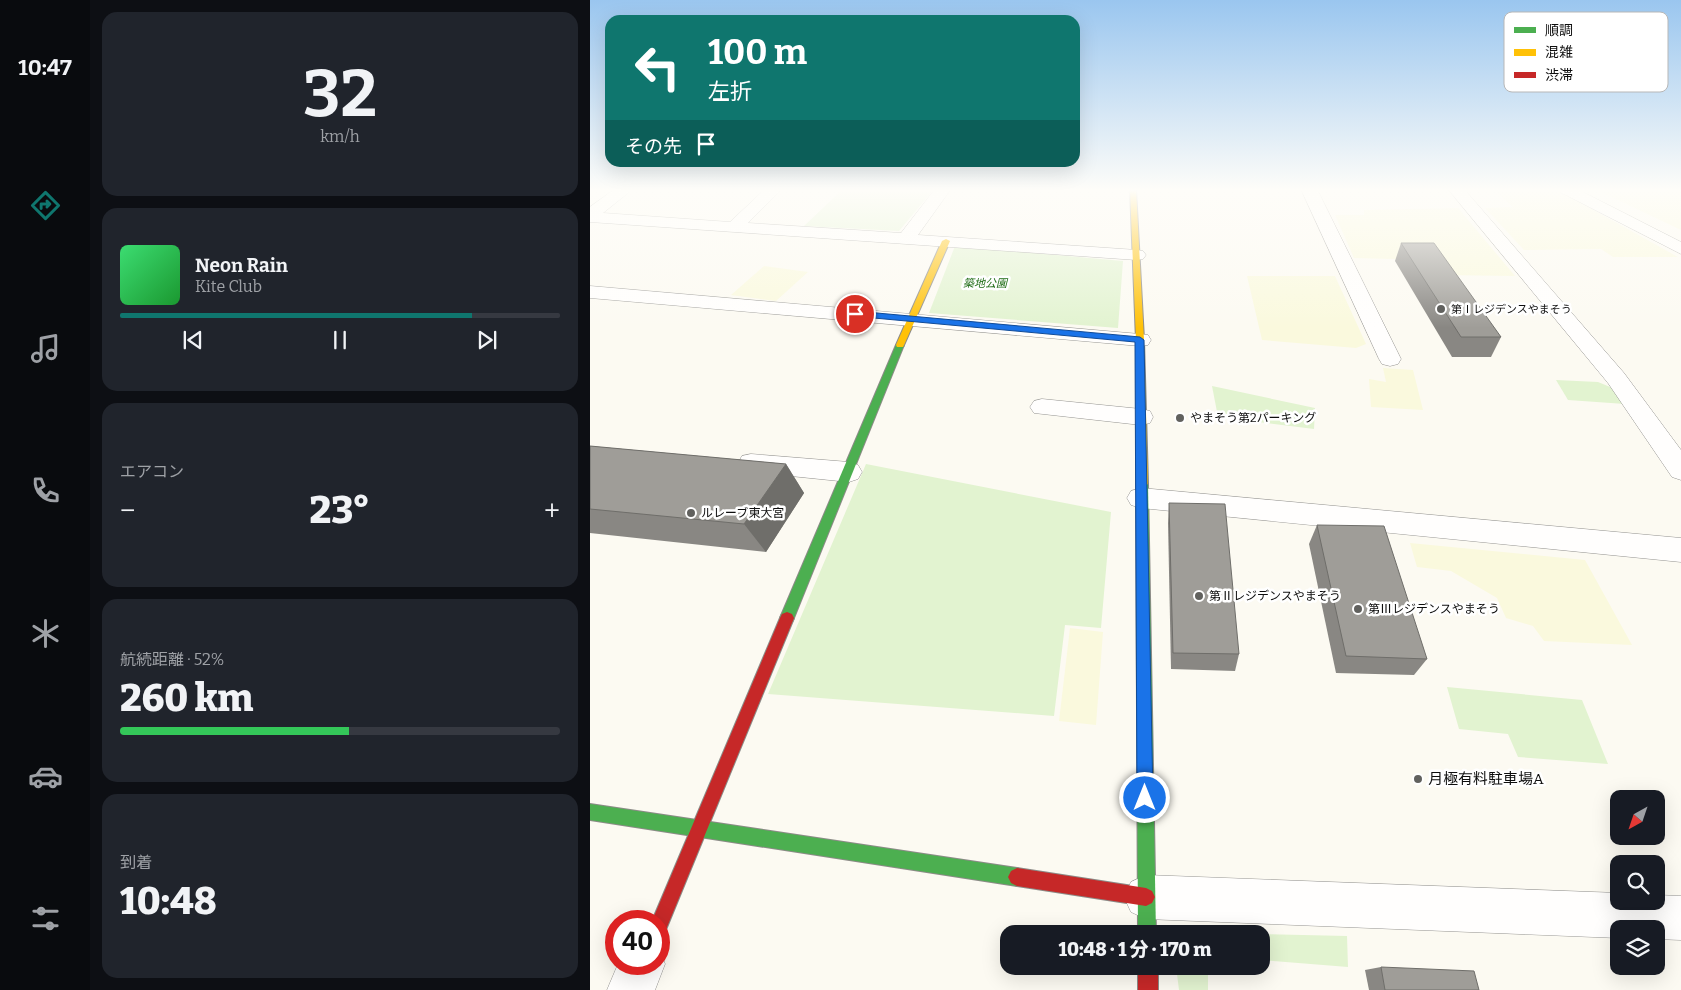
<!DOCTYPE html>
<html lang="ja">
<head>
<meta charset="utf-8">
<style>
	body { margin:0; font-family:Bitter,"Noto Sans JP",serif; background:#20242c; color:#f1f3f6; height:100vh; display:flex; flex-direction:column; font-size:19px; white-space:nowrap }
	* { box-sizing:border-box; margin:0 }
	p { font-size:16px; color:#9ea1a6 }
	.icon { flex:none; width:28px; height:28px; fill:none; stroke:currentColor; stroke-width:2; stroke-linecap:round; stroke-linejoin:round }
	.map { position:relative; flex:1; overflow:hidden }
	.sheet { display:flex; flex-direction:column; gap:12px; padding:12px; background:#0d0f14; width:500px }
	.sheet>* { flex:none }
	.hud { position:absolute; left:15px; top:15px; width:475px; height:152px; border-radius:15px; box-shadow:0 5px 20px #0002; background:#0f766e; color:#fff; overflow:hidden }
	.needle { width:32px; rotate:220deg }
	.buttons { position:absolute; left:1020px; top:790px; display:grid; gap:10px }
	.buttons a { display:grid; place-items:center; width:55px; height:55px; border-radius:10px; background:#171b24; box-shadow:0 5px 20px #0002; font-size:25px }
	.speed { position:absolute; left:15px; top:910px; display:flex; gap:10px; font-size:25px; font-weight:700; text-align:center }
	.speed>* { display:grid; place-content:center; width:65px; height:65px; border-radius:50%; background:#171b24; box-shadow:0 5px 20px #0002; line-height:1 }
	.speed .limit { border:8px solid #d22; background:#fff; color:#111 }
	.pin { position:absolute; display:grid; place-items:center; width:42px; height:42px; color:#fff; margin:-21px; border:2px solid #fff; border-radius:50%; box-shadow:0 1px 5px #0007 }
	.me { position:absolute; width:55px; margin:-28px; rotate:0deg; stroke-linejoin:round; filter:drop-shadow(0 0 4px #0008) }
	.turn { display:flex; align-items:center; gap:18px; height:105px; padding:0 20px; font-size:22px }
	.turn .icon { width:65px; height:65px; stroke-width:2.5 }
	.turn b { display:block; font-size:35px; line-height:42px }
	.then { display:flex; align-items:center; height:48px; padding:0 20px; background:#0003; gap:10px; font-size:19px }
	.big { font-size:38px; font-weight:800; line-height:1.1 }
	.sheet .card { flex:1; display:flex; flex-direction:column; justify-content:center; gap:8px; min-width:0; padding:0 18px; border-radius:15px; background:#20242c }
	.sheet .dial { align-items:center; gap:0 }
	.dial b { font-size:65px; line-height:1 }
	.song { display:flex; align-items:center; gap:15px }
	.cover { width:60px; height:60px; border-radius:8px; background:linear-gradient(135deg,hsl(140 70% 55%),hsl(130 70% 35%)) }
	.played { height:5px; border-radius:2px; background:linear-gradient(90deg,#0f766e 80%,#363941 80%) }
	.keys { display:flex; justify-content:space-around; direction:ltr }
	.heat { display:flex; justify-content:space-between; align-items:center; font-size:28px; direction:ltr }
	.charge { height:8px; border-radius:4px; background:linear-gradient(90deg,#34c759 52%,#363941 0) }
	.trip { position:absolute; left:410px; top:925px; width:270px; height:50px; border-radius:15px; background:#171b24; box-shadow:0 5px 20px #0002; font-weight:800; line-height:50px; text-align:center }
	main { display:flex; flex:1; min-height:0 }
	.dock { display:flex; flex-direction:column; width:90px; justify-content:space-around; align-items:center; background:#090b0e; color:#9ea1a6 }
	.dock .icon { width:35px; height:35px }
	.dock .active { color:#0f766e }
	.dock b { font-size:22px; color:#f1f3f6 }
	.map>svg:first-child { display:block }
	.farmland { fill:#faf9dd }
	.green { fill:#e2f3d0 }
	.lines { fill:none; stroke-linecap:round; stroke-linejoin:round }
	.street-casing { stroke:#959491; stroke-width:1 }
	.fast-casing { stroke:#8c8b87; stroke-width:2 }
	.slow-casing { stroke:#8c8b87; stroke-width:2 }
	.jam-casing { stroke:#8c8b87; stroke-width:2 }
	.street { fill:#fffefd; fill-rule:evenodd }
	.fast { fill:#4caf50; fill-rule:evenodd }
	.slow { fill:#ffc107; fill-rule:evenodd }
	.jam { fill:#c62828; fill-rule:evenodd }
	.wall { fill:#898783 }
	.shaded-wall { fill:#6f6e6a }
	.building { fill:#9f9d98; stroke:#6f6e6a }
	.route { fill:#1a73e8; stroke:#114b97 }
	.poi-dot { fill:#61615e; stroke:#fff; stroke-width:2 }
	.labels { text-anchor:middle; stroke-width:5; stroke-linejoin:round; paint-order:stroke }
	.far-park-label { font-size:11px; font-style:italic; fill:#206d17; stroke:#fff }
	.far-poi-label { font-size:11px; fill:#0e0e0e; stroke:#fff; text-anchor:start }
	.poi-label { font-size:12px; fill:#0e0e0e; stroke:#fff; text-anchor:start }
	.near-poi-label { font-size:15px; fill:#0e0e0e; stroke:#fff; text-anchor:start }
	.key { fill:#fff; stroke:#b7b7b7; stroke-width:1 }
	.key-label { font-size:14px; fill:#0e0e0e }
</style>
</head>
<body>
<main>
<nav class="dock">
<b>10:47</b>
<svg class="icon active" aria-label="directions" viewBox="0 0 24 24"><path d="M12 3l9 9-9 9-9-9zM9 14v-3h6M13 9l2 2-2 2"/></svg>
<svg class="icon" aria-label="music" viewBox="0 0 24 24"><path d="M9 18V5l10-2v13"/><circle cx="6" cy="18" r="3"/><circle cx="16" cy="16" r="3"/></svg>
<svg class="icon" aria-label="phone" viewBox="0 0 24 24"><path d="M5 4h4l2 5-3 2q2 4 5 5l2-3 5 2v4C11 20 4 13 5 4z"/></svg>
<svg class="icon" aria-label="climate" viewBox="0 0 24 24"><path d="M12 3v18M4 7l16 10M4 17L20 7"/></svg>
<svg class="icon" aria-label="car" viewBox="0 0 24 24"><path d="M5 17H2v-5l4-1 3-4h7l3 4 3 1v5h-3M9 17h6M6 11h13"/><circle cx="7" cy="17" r="2"/><circle cx="17" cy="17" r="2"/></svg>
<svg class="icon" aria-label="filters" viewBox="0 0 24 24"><path d="M4 7h16M4 17h16"/><circle cx="9" cy="7" r="2"/><circle cx="15" cy="17" r="2"/></svg>
</nav>
<section class="sheet">
<div class="card dial"><b>32</b><p>km/h</p></div>
<div class="card">
<div class="song"><i class="cover"></i><div><b>Neon Rain</b><p>Kite Club</p></div></div>
<div class="played"></div>
<div class="keys"><svg class="icon" aria-label="previous" viewBox="0 0 24 24"><path d="M18 5L8 12l10 7zM5 5v14"/></svg><svg class="icon" aria-label="pause" viewBox="0 0 24 24"><path d="M8 5v14M16 5v14"/></svg><svg class="icon" aria-label="next" viewBox="0 0 24 24"><path d="M6 5l10 7-10 7zM19 5v14"/></svg></div>
</div>
<div class="card"><p>エアコン</p>
<div class="heat"><a>−</a><b class="big">23°</b><a>+</a></div>
</div>
<div class="card"><p>航続距離 · 52%</p><b class="big">260 km</b><div class="charge"></div></div>
<div class="card"><p>到着</p><b class="big">10:48</b></div>
</section>
<div class="map">
<svg width="1091" height="990" viewBox="0 0 1091 990">
	<rect width="100%" height="100%" fill="#fcfaf2"/>
	<g class="farmland">
		<path d="M903 189 962 190 971 192 1088 257H1023L1011 249 934 250 895 208 923 207Z"/>
		<path d="M1005 189H1091V230Z"/>
		<path d="M868 208 925 276 852 275 842 260 764 258 745 215H774V210Z"/>
		<path d="M174 266 218 272 186 301 141 295Z"/>
		<path d="M657 276H745L776 344 766 348 672 340Z"/>
		<path d="M793 368 823 370 833 410 781 407 779 379 796 382Z"/>
		<path d="M820 543 995 560 1042 645 954 641 943 626 916 618 907 598 861 571 827 567Z"/>
		<path d="M480 628 513 632 506 725 469 721Z"/>
	</g>
	<g class="green">
		<path d="M253 189H344L309 231 214 226Z"/>
		<path d="M365 246 533 261 528 328 339 313Z"/>
		<path d="M966 380 1008 382 1025 389 1035 404 978 400Z"/>
		<path d="M622 386 725 408 724 429 628 417Z"/>
		<path d="M276 464 521 512 511 628 475 625 464 716 178 694Z"/>
		<path d="M857 687 992 700 1018 764 928 757 918 734 869 729Z"/>
		<path d="M671 934 757 936 758 967 671 960Z"/>
		<path d="M586 966H618V990H589Z"/>
	</g>
	<g class="lines">
		<defs>
			<g id="street">
				<path d="M25 189H43L13 213 140 222 175 189H192L158 223 311 233 345 189H361L328 235 547 250 553 251 556 255 553 259 547 260 0 222V207Z"/>
				<path d="M711 189H727L811 359 808 364 800 366 792 364 789 359Z"/>
				<path d="M858 189H874L1034 373 1091 450V480L1082 477 1018 383Z"/>
				<path d="M967 189H987L1091 242V254L970 192Z"/>
				<path d="M0 286 550 334 558 335 561 340 558 345 550 346 0 298Z"/>
				<path d="M452 399 551 409 560 411 563 417 560 423 551 425 444 413 440 407 444 401Z"/>
				<path d="M161 454 259 462 268 465 272 472 268 479 259 482 161 472 152 470 148 463 152 456Z"/>
				<path d="M551 488 1091 538V562L551 508 541 505 537 498 541 491Z"/>
				<path d="M556 875 1029 893V901H1066V895L1091 896V940L1066 939V929H1029V938L556 919 541 912 534 897 541 882Z"/>
				<path d="M69 948 75 964 65 990H17L28 964H69Z"/>
			</g>
			<g id="fast">
				<path d="M310 342 314 345 204 618 202 622 197 624 192 622 190 618 306 345Z"/>
				<path d="M552 480 558 484 566 934H548L546 484Z"/>
				<path d="M0 804 427 868 433 871 436 877 433 883 427 886 0 820Z"/>
			</g>
			<g id="slow">
				<path d="M540 189H546L554 340 558 484 552 488 546 484V340Z"/>
				<path d="M356 239 360 241 314 345 313 347H307L306 345 352 241Z"/>
			</g>
			<g id="jam">
				<path d="M197 612 202 614 204 618 75 932 69 935V921H62L190 618 192 614Z"/>
				<path d="M427 868 556 888 562 891 565 897 562 903 556 906 427 886 421 883 418 877 421 871Z"/>
				<rect x="548" y="966" width="20" height="24"/>
			</g>
		</defs>
		<use href="#street" class="street-casing"/>
		<use href="#fast" class="fast-casing"/>
		<use href="#slow" class="slow-casing"/>
		<use href="#jam" class="jam-casing"/>
		<use href="#street" class="street"/>
		<use href="#fast" class="fast"/>
		<use href="#slow" class="slow"/>
		<use href="#jam" class="jam"/>
	</g>
	<g class="wall">
		<path d="M811 243 911 337 901 357H862L805 261Z"/>
		<path d="M0 446 196 464 214 493 176 552 0 533Z"/>
		<path d="M579 503 649 654 645 671 581 669 578 523Z"/>
		<path d="M727 525 837 659 824 675 746 673 719 544Z"/>
		<path d="M791 967 889 990H779L775 970Z"/>
	</g>
	<path class="shaded-wall" d="M196 464 214 493 176 552 154 524Z"/>
	<g class="building">
		<path d="M811 243H844L911 337H871Z"/>
		<path d="M0 446 196 464 154 524 0 509Z"/>
		<path d="M579 503 635 504 649 654 583 653Z"/>
		<path d="M727 525 794 526 837 659 756 656Z"/>
		<path d="M791 967 884 971 889 990H795Z"/>
	</g>
	<linearGradient id="sky" x2="0" y2="1"><stop stop-color="#9ac6ef"/><stop offset="0.58" stop-color="#fefdf9"/><stop offset="1" stop-color="#fefdf9" stop-opacity="0"/></linearGradient>
	<rect width="1091" height="328" fill="url(#sky)"/>
	<path class="route" d="M265 311 550 337 554 340 563 798 561 803 555 806 549 803 547 798 545 342 262 316V312Z"/>
	<g class="poi-dot">
		<circle cx="851" cy="309" r="5"/>
		<circle cx="590" cy="418" r="5"/>
		<circle cx="101" cy="513" r="5"/>
		<circle cx="609" cy="596" r="5"/>
		<circle cx="768" cy="609" r="5"/>
		<circle cx="828" cy="779" r="5"/>
	</g>
	<g class="labels">
		<g class="far-park-label">
			<text x="395" y="287">築地公園</text>
		</g>
		<g class="far-poi-label">
			<text x="861" y="313">第Ⅰレジデンスやまそう</text>
		</g>
		<g class="poi-label">
			<text x="600" y="422">やまそう第2パーキング</text>
			<text x="111" y="517">ルレーブ東大宮</text>
			<text x="619" y="600">第Ⅱレジデンスやまそう</text>
			<text x="778" y="613">第Ⅲレジデンスやまそう</text>
		</g>
		<g class="near-poi-label">
			<text x="838" y="784">月極有料駐車場A</text>
		</g>
	</g>
	<rect x="914" y="12" width="164" height="80" rx="8" class="key"/>
	<rect x="924" y="27" width="22" height="6" fill="#4caf50"/>
	<rect x="924" y="49" width="22" height="7" fill="#ffc107"/>
	<rect x="924" y="72" width="22" height="6" fill="#c62828"/>
	<g class="key-label">
		<text x="955" y="35">順調</text>
		<text x="955" y="57">混雑</text>
		<text x="955" y="80">渋滞</text>
	</g>
</svg>
<div class="buttons">
<a><svg class="needle" viewBox="-14 -14 28 28"><path d="M0-13l5 13h-10z" fill="#e53935"/><path d="M0 13l5-13h-10z" fill="#9ea1a6"/></svg></a>
<a><svg class="icon" aria-label="search" viewBox="0 0 24 24"><circle cx="10" cy="10" r="6"/><path d="M15 15l6 6"/></svg></a>
<a><svg class="icon" aria-label="layers" viewBox="0 0 24 24"><path d="M12 4l9 5-9 5-9-5zM3 14l9 5 9-5"/></svg></a>
</div>
<div class="speed"><div class="limit">40</div></div>
<div class="pin" style="left:265px;top:314px;background:#d93025"><svg class="icon" aria-label="arrive" viewBox="0 0 24 24"><path d="M6 21V4h12l-3 4 3 4H6"/></svg></div>
<svg class="me" style="left:555px;top:798px" viewBox="-20 -20 40 40"><circle r="17" fill="#1a73e8" stroke="#fff" stroke-width="3"/><path d="M0-11L8 9 0 5-8 9z" fill="#fff"/></svg>
<div class="trip">10:48 · 1 分 · 170 m</div>
<div class="hud">
<div class="turn"><svg class="icon" aria-label="left" viewBox="0 0 24 24"><path d="M17 20v-9H6M10 6l-5 5 5 5"/></svg><div><b>100 m</b>左折</div></div>
<div class="then">その先<svg class="icon" aria-label="arrive" viewBox="0 0 24 24"><path d="M6 21V4h12l-3 4 3 4H6"/></svg></div>
</div>
</div>
</main>
</body>
</html>
